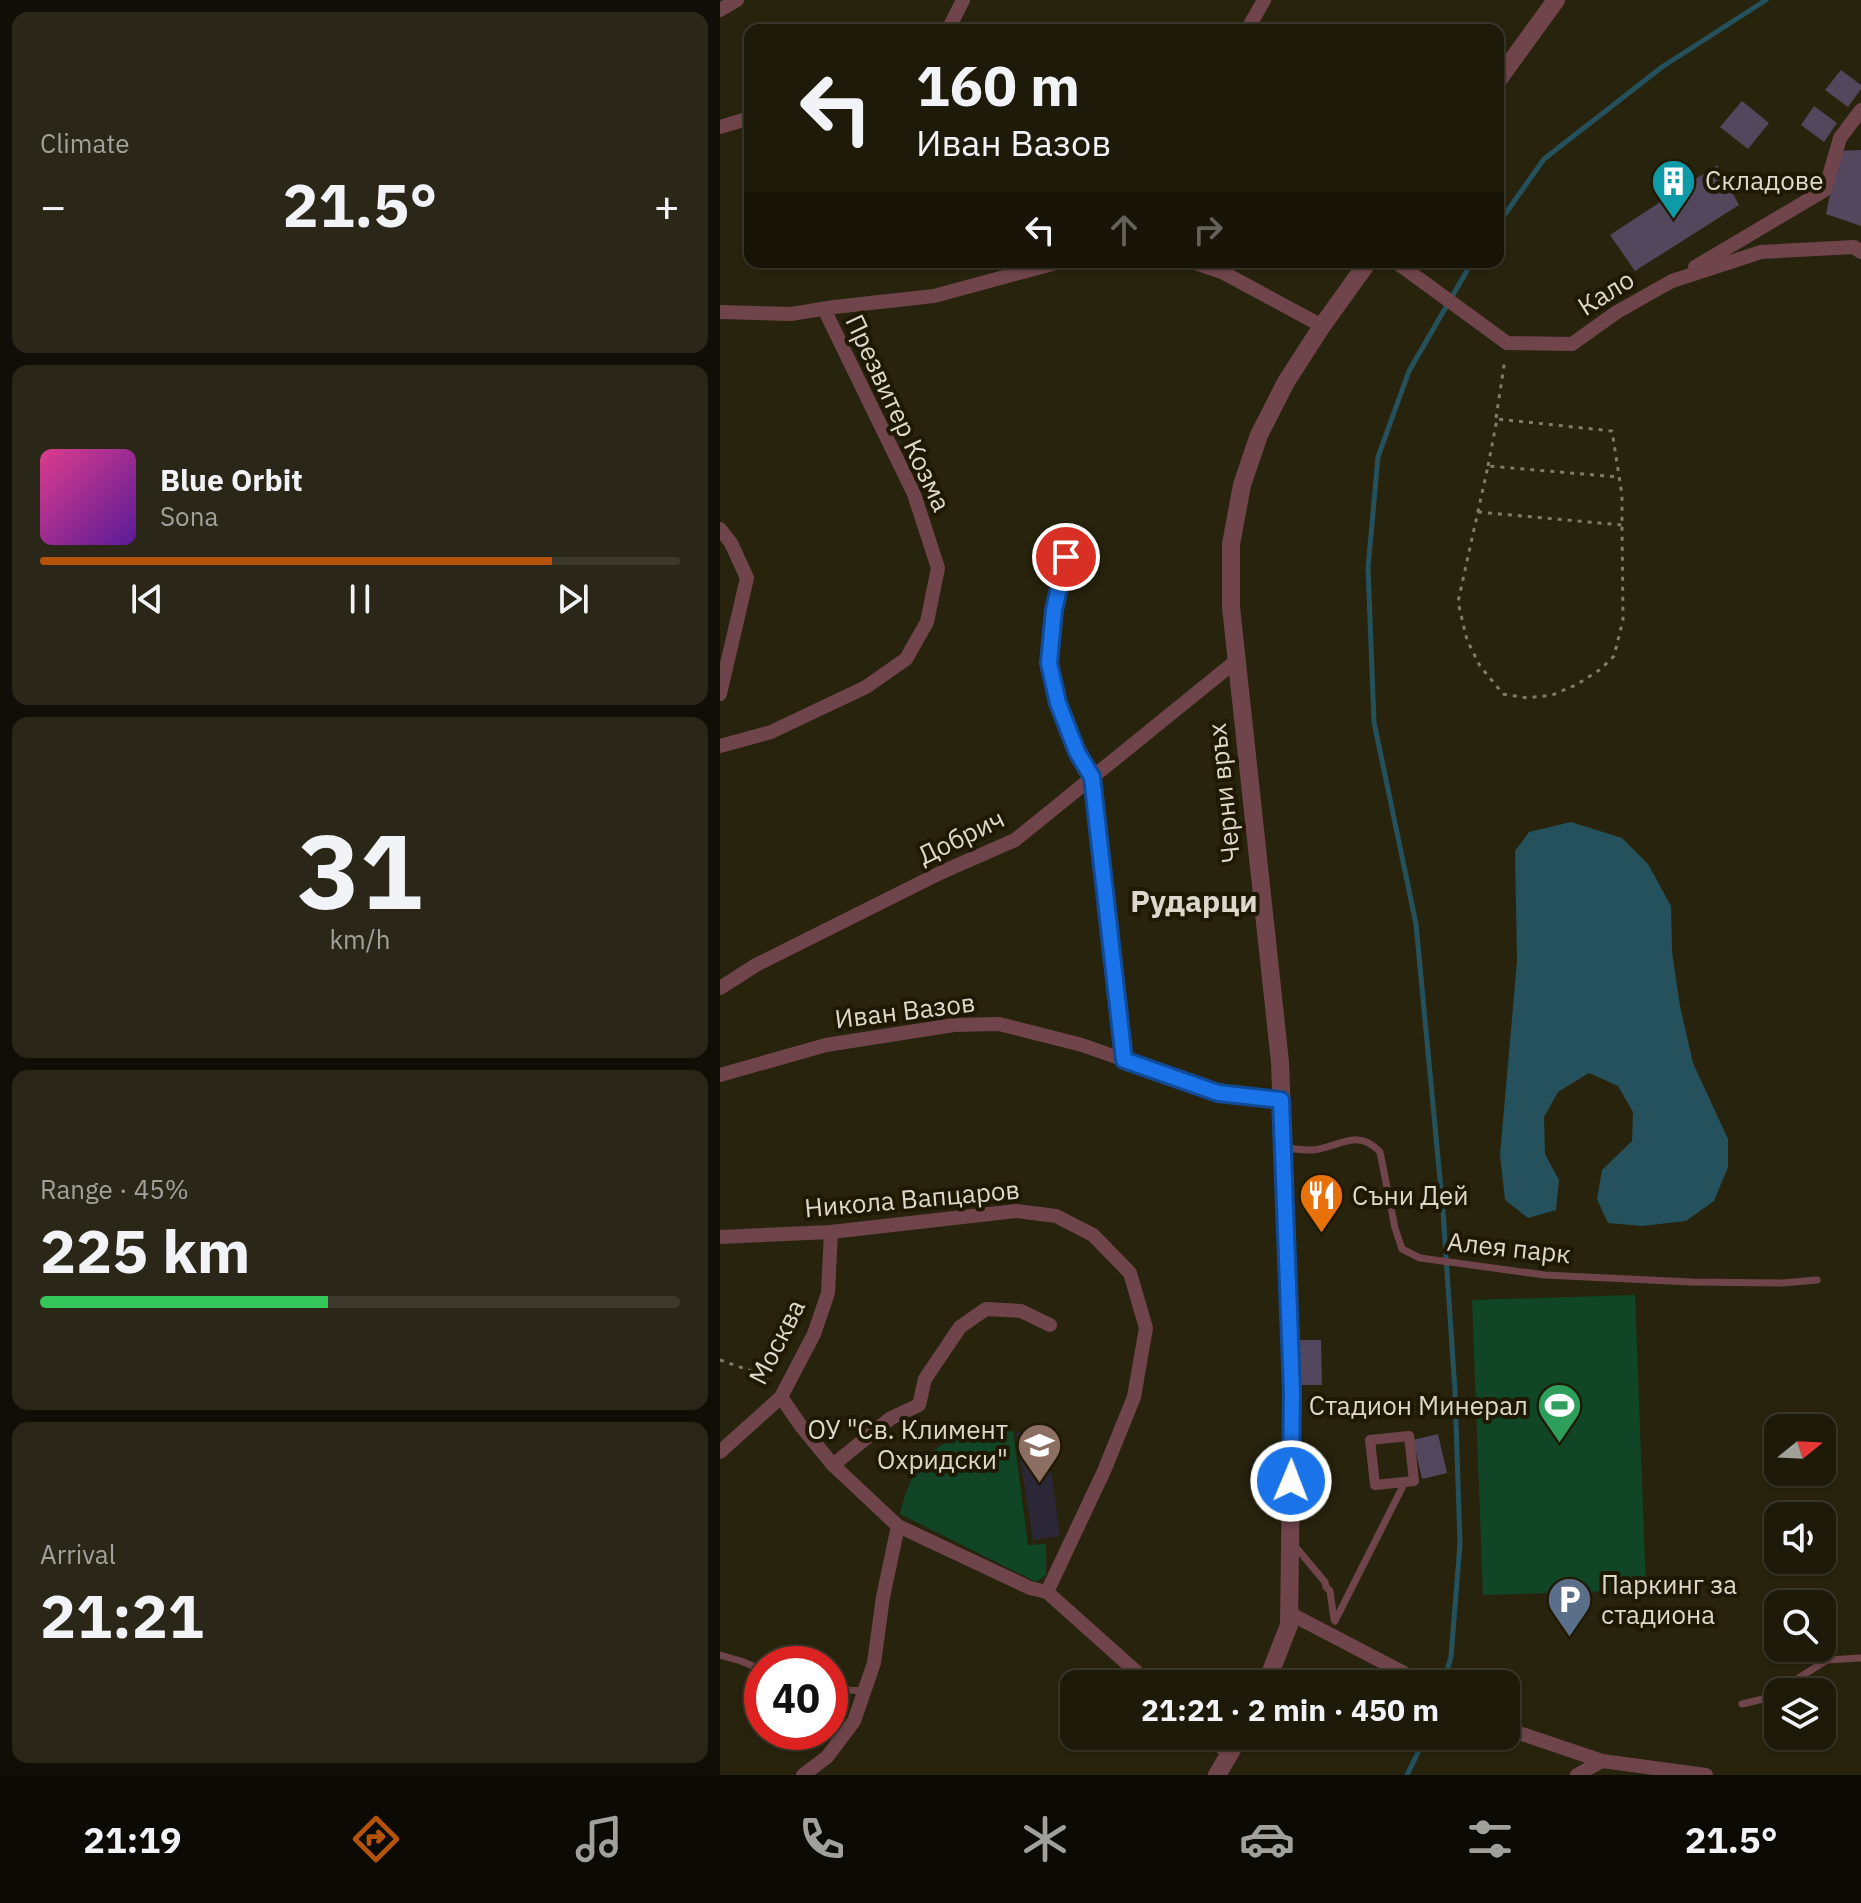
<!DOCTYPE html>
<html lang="en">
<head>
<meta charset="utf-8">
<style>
	body { margin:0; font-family:"IBM Plex Sans",sans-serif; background:#2b2718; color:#f1f3f6; height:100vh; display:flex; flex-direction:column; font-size:30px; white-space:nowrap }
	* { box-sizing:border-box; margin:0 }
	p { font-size:26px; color:#a1a19c }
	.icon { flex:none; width:44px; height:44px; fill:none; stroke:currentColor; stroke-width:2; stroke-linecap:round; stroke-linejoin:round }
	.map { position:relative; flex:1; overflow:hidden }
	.drawer { display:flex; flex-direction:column; gap:12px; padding:12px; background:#100e06; width:720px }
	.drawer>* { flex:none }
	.top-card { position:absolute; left:24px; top:24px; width:760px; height:244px; border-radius:16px; box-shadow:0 2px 6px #0004,0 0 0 2px #3c382b; background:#1e1a0a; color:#f1f3f6; overflow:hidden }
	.needle { width:52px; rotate:72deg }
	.buttons { position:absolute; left:1044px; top:1414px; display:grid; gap:16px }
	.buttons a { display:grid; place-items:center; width:72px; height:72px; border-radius:16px; background:#1e1a0a; box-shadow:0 2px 6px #0004,0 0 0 2px #3c382b; font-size:40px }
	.speed { position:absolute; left:24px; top:1646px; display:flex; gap:16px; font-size:40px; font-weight:700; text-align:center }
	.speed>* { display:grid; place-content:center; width:104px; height:104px; border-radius:50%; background:#1e1a0a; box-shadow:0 2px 6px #0004,0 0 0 2px #3c382b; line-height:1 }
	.speed .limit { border:12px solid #d22; background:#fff; color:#111 }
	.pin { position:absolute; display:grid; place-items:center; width:68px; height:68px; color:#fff; margin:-34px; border:4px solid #fff; border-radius:50%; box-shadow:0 2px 8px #0007 }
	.me { position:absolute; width:88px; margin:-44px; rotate:1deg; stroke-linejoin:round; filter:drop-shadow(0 0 6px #0008) }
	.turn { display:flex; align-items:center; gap:28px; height:168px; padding:0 40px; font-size:36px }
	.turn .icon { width:104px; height:104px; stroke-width:2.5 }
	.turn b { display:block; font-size:56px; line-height:68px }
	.lanes { display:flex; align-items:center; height:76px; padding:0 40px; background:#0003; justify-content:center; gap:40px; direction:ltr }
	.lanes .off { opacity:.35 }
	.big { font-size:60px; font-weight:700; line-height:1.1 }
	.drawer .tile { flex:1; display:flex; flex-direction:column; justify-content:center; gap:12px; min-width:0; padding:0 28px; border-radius:16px; background:#2b2718 }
	.drawer .dial { align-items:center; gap:0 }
	.dial b { font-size:104px; line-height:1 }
	.song { display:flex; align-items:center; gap:24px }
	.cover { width:96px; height:96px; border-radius:12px; background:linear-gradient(135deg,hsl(330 70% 55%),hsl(270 70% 35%)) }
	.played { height:8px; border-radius:4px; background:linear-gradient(90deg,#b45309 80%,#3c382b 80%) }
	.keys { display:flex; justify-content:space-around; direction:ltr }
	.heat { display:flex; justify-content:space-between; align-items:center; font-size:44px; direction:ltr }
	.charge { height:12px; border-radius:6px; background:linear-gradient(90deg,#34c759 45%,#3c382b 0) }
	.trip { position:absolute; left:340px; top:1670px; width:460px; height:80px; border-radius:16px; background:#1e1a0a; box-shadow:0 2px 6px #0004,0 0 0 2px #3c382b; font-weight:700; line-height:80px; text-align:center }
	.dock { display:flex; height:128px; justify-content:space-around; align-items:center; background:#0c0a04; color:#a1a19c }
	.dock .icon { width:56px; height:56px }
	.dock .on { color:#b45309 }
	.dock b { font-size:36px; color:#f1f3f6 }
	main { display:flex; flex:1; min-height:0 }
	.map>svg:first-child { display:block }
	.education { fill:#2c2737 }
	.green { fill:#104626 }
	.water { fill:#24515b }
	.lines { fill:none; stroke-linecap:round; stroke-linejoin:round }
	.stream { stroke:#24515b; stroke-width:5 }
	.building { fill:#52475c }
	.path { stroke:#807b6a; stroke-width:3; stroke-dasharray:4 6; stroke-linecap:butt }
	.service { stroke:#6f454b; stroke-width:7 }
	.pedestrian { stroke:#6f454b; stroke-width:10 }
	.minor { stroke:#6f454b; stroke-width:14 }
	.tertiary { stroke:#6f454b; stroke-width:18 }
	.route-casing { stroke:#114b97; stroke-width:20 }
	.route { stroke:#1a73e8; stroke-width:14 }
	.labels { text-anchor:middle; stroke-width:8; stroke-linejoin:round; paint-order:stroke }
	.poi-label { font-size:26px; fill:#dcd8cb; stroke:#1f1904; text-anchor:start }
	.street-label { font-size:26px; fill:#dcd8cb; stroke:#1f1904 }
	.quarter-label { font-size:30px; font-weight:bold; fill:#dcd8cb; stroke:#1f1904 }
</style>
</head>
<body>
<main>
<section class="drawer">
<div class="tile"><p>Climate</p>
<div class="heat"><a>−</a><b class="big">21.5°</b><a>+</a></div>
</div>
<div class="tile">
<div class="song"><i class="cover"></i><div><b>Blue Orbit</b><p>Sona</p></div></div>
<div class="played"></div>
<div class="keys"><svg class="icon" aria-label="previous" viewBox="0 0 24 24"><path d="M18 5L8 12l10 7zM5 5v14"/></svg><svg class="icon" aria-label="pause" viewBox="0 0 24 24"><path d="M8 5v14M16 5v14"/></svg><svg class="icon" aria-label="next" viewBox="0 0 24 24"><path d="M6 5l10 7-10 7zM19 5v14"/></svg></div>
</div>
<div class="tile dial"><b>31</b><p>km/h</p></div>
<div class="tile"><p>Range · 45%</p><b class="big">225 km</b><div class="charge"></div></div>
<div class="tile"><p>Arrival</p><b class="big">21:21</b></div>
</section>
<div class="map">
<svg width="1141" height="1775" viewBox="0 0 1141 1775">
	<rect width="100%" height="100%" fill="#28230d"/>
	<path class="education" d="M325 1428 340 1536 313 1540 296 1433Z"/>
	<g class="green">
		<path d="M915 1295 926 1590 763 1595 752 1300Z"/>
		<path d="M293 1431 308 1545 326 1544V1575L316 1582 180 1514C186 1487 199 1456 226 1443 245 1433 272 1434 293 1431Z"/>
	</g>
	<path class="water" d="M851 822 902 838 928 864 951 906 952 952 960 1006 973 1063 1008 1139V1167L994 1201 966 1221 922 1226 888 1223 877 1199 882 1170 912 1141 913 1112 898 1086 869 1073 838 1092 824 1117 825 1154 839 1180 836 1210 808 1218 785 1200 780 1155 797 961 795 851 809 832Z"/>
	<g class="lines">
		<g class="stream">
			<path d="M778 224 824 159 942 67 1046 0"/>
			<path d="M723 1684 731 1657 740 1544 735 1391 723 1211 696 924 654 722 648 568 658 457 689 371 752 262"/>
			<path d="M687 1775 706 1736"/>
		</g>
	</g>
	<g class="building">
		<path d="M1121 70 1141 85V89L1128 107 1105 90Z"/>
		<path d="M1022 101 1049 123 1028 149 1000 127Z"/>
		<path d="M1094 106 1117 123 1104 142 1081 125Z"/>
		<path d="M1141 150V226L1106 214 1119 151Z"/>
		<path d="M997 165 1019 205 915 271 890 235Z"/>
		<path d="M579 1340H601L602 1385H580Z"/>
		<path d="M718 1434 727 1473 702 1479 693 1440Z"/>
	</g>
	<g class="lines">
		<g class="path">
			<path d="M776 418 785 359"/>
			<path d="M768 466 777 419 892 431 902 495V525L903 620 894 656 881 669 856 685 832 695 807 698 783 694 760 666 747 640 738 602 768 466 899 477"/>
			<path d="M758 512 902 525"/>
			<path d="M0 1360 43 1375 52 1386"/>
		</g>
		<g class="service">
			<path d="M566 1148C574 1149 584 1150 592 1150 618 1148 638 1127 660 1152L675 1228 682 1249 700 1258 825 1275 971 1282 1062 1283 1097 1280"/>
			<path d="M574 1545 605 1582 606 1587 610 1591 614 1619"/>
			<path d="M615 1621 685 1482"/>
			<path d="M0 1655 21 1661 42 1670"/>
			<path d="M110 1689 144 1691"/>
			<path d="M1022 1704 1047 1698 1107 1660 1141 1658"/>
		</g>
		<path class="pedestrian" d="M689 1436 694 1481 655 1485 650 1440Z"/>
		<g class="minor">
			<path d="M0 10 17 0"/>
			<path d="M228 30 243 0"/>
			<path d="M527 30 544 0"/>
			<path d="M0 127 30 118"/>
			<path d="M472 262 504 273 602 326"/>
			<path d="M676 262 787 343 852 344 897 312 952 281 1041 252 1134 247 1141 252"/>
			<path d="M975 267 1105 190 1120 138 1141 110"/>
			<path d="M0 312 71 314 114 307 214 296 340 262"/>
			<path d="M0 529 11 543 27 578 0 694"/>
			<path d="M346 557 334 610 329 663 338 703 357 752 372 777 404 1060"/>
			<path d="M0 746 51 732 146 687 186 659 207 622 218 568 194 494 104 309"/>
			<path d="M0 988 36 965 222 872 295 840 516 661"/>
			<path d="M0 1075 106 1045 234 1025 279 1024 362 1045 498 1093 561 1100"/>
			<path d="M0 1237 111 1232 296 1211 336 1216 373 1235 410 1273 426 1328 414 1397 384 1471 327 1592"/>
			<path d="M61 1397 81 1426 113 1465 178 1526 310 1588 327 1592 430 1684"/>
			<path d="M0 1452 61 1397 94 1334 108 1293 111 1232"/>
			<path d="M113 1465 171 1418 199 1405 205 1379 240 1327 266 1309 301 1311 330 1325"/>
			<path d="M569 1613 705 1684"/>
			<path d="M786 1726 799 1733 882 1761 986 1775"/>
			<path d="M489 1736 509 1754"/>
			<path d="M83 1775 107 1757 134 1721 154 1663 163 1597 178 1526"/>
			<path d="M857 1775 882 1761"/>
		</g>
		<g class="tertiary">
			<path d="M778 80 836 0"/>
			<path d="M546 1684 569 1625 572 1392 560 1062 511 607V544L522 485 539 435 566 382 602 326 648 262"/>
			<path d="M497 1775 520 1736"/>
		</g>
	</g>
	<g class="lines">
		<defs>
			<path id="route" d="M346 557 334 610 329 663 338 703 357 752 372 777 404 1060 498 1093 561 1100 572 1392 571 1481"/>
		</defs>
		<use href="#route" class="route-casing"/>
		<use href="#route" class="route"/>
	</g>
	<defs>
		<symbol id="building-pin" viewBox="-11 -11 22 30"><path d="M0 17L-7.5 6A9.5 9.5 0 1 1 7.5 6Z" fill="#0f9aa8" stroke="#1f1904"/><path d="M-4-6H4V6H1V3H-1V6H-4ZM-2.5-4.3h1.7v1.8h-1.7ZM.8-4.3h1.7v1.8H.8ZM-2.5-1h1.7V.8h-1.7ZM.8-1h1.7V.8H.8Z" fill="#fff"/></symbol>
		<symbol id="restaurant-pin" viewBox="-11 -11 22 30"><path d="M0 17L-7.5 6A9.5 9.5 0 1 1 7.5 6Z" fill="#e8710a" stroke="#1f1904"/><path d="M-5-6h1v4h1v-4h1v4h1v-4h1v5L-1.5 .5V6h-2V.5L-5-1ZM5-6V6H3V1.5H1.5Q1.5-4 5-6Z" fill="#fff"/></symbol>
		<symbol id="stadium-pin" viewBox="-11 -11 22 30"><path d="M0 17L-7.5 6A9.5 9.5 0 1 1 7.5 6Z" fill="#2e9e5b" stroke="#1f1904"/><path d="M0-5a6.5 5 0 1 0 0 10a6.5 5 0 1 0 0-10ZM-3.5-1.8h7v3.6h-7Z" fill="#fff"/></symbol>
		<symbol id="school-pin" viewBox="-11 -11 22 30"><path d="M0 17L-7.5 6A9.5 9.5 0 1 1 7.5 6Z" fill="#8d6e63" stroke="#1f1904"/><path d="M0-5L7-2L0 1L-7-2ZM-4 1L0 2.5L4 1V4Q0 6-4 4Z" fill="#fff"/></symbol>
		<symbol id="parking-pin" viewBox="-11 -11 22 30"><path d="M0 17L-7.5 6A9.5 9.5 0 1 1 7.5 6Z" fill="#5c6f8a" stroke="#1f1904"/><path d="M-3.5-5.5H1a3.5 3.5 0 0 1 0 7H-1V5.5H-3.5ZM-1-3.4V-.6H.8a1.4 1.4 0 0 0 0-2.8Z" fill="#fff"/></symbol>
	</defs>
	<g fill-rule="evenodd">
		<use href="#building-pin" x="928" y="156" width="51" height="69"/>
		<use href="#restaurant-pin" x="576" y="1170" width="51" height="69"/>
		<use href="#stadium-pin" x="814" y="1380" width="51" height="69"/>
		<use href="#school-pin" x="294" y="1420" width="51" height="69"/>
		<use href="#parking-pin" x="824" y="1574" width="51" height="69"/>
	</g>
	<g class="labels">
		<g class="poi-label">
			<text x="985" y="190">Складове</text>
			<text x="632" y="1205">Съни Дей</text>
			<text x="808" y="1415" text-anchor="end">Стадион Минерал</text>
			<text x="288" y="1439" text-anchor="end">ОУ "Св. Климент<tspan x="288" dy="30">Охридски"</tspan></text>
			<text x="881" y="1594">Паркинг за<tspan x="881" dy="30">стадиона</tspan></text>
		</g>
		<g class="street-label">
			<text transform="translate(886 293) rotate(-32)" y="9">Кало</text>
			<text transform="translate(178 413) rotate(65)" y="9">Презвитер Козма</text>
			<text transform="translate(504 793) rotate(-96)" y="9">Черни връх</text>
			<text transform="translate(241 837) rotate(-26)" y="9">Добрич</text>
			<text transform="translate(185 1011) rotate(-7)" y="9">Иван Вазов</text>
			<text transform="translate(192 1199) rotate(-5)" y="9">Никола Вапцаров</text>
			<text transform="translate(789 1248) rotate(6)" y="9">Алея парк</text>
			<text transform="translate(57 1342) rotate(-63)" y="9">Москва</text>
		</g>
		<g class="quarter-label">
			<text x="474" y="912">Рударци</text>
		</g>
	</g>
</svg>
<div class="buttons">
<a><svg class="needle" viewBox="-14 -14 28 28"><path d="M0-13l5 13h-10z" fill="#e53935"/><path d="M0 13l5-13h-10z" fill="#a1a19c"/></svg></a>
<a><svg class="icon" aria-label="sound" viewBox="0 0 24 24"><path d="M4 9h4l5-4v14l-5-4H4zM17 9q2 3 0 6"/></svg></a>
<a><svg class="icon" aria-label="search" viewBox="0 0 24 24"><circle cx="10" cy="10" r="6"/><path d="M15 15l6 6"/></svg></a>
<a><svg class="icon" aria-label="layers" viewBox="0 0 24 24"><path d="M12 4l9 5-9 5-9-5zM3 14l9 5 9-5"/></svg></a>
</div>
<div class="speed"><div class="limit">40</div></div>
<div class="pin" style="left:346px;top:557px;background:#d93025"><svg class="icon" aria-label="arrive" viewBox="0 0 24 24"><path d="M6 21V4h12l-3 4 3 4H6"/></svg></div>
<svg class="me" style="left:571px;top:1481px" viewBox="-20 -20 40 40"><circle r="17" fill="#1a73e8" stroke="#fff" stroke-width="3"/><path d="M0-11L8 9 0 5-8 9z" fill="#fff"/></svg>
<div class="trip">21:21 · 2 min · 450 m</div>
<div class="top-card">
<div class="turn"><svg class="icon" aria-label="left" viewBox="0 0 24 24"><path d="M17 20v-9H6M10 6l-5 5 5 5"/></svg><div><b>160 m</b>Иван Вазов</div></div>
<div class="lanes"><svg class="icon" aria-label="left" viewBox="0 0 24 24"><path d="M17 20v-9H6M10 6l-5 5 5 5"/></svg><svg class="icon off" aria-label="ahead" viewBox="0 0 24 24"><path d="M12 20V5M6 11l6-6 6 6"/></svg><svg class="icon off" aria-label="right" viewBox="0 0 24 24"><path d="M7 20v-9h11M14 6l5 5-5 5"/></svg></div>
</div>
</div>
</main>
<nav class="dock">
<b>21:19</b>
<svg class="icon on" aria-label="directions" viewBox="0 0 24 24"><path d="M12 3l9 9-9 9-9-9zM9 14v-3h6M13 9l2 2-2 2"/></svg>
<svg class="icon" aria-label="music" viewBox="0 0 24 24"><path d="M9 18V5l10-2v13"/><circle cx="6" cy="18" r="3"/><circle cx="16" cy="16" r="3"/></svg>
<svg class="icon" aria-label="phone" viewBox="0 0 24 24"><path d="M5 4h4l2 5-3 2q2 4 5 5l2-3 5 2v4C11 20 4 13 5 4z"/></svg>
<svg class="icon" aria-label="climate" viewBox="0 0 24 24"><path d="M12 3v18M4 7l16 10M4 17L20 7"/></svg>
<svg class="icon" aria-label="car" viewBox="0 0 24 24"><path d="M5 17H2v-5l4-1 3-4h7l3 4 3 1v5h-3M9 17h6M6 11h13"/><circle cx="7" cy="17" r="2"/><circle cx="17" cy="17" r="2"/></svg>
<svg class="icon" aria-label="filters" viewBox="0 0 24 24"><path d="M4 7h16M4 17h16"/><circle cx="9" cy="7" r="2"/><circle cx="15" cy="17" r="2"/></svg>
<b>21.5°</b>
</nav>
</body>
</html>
